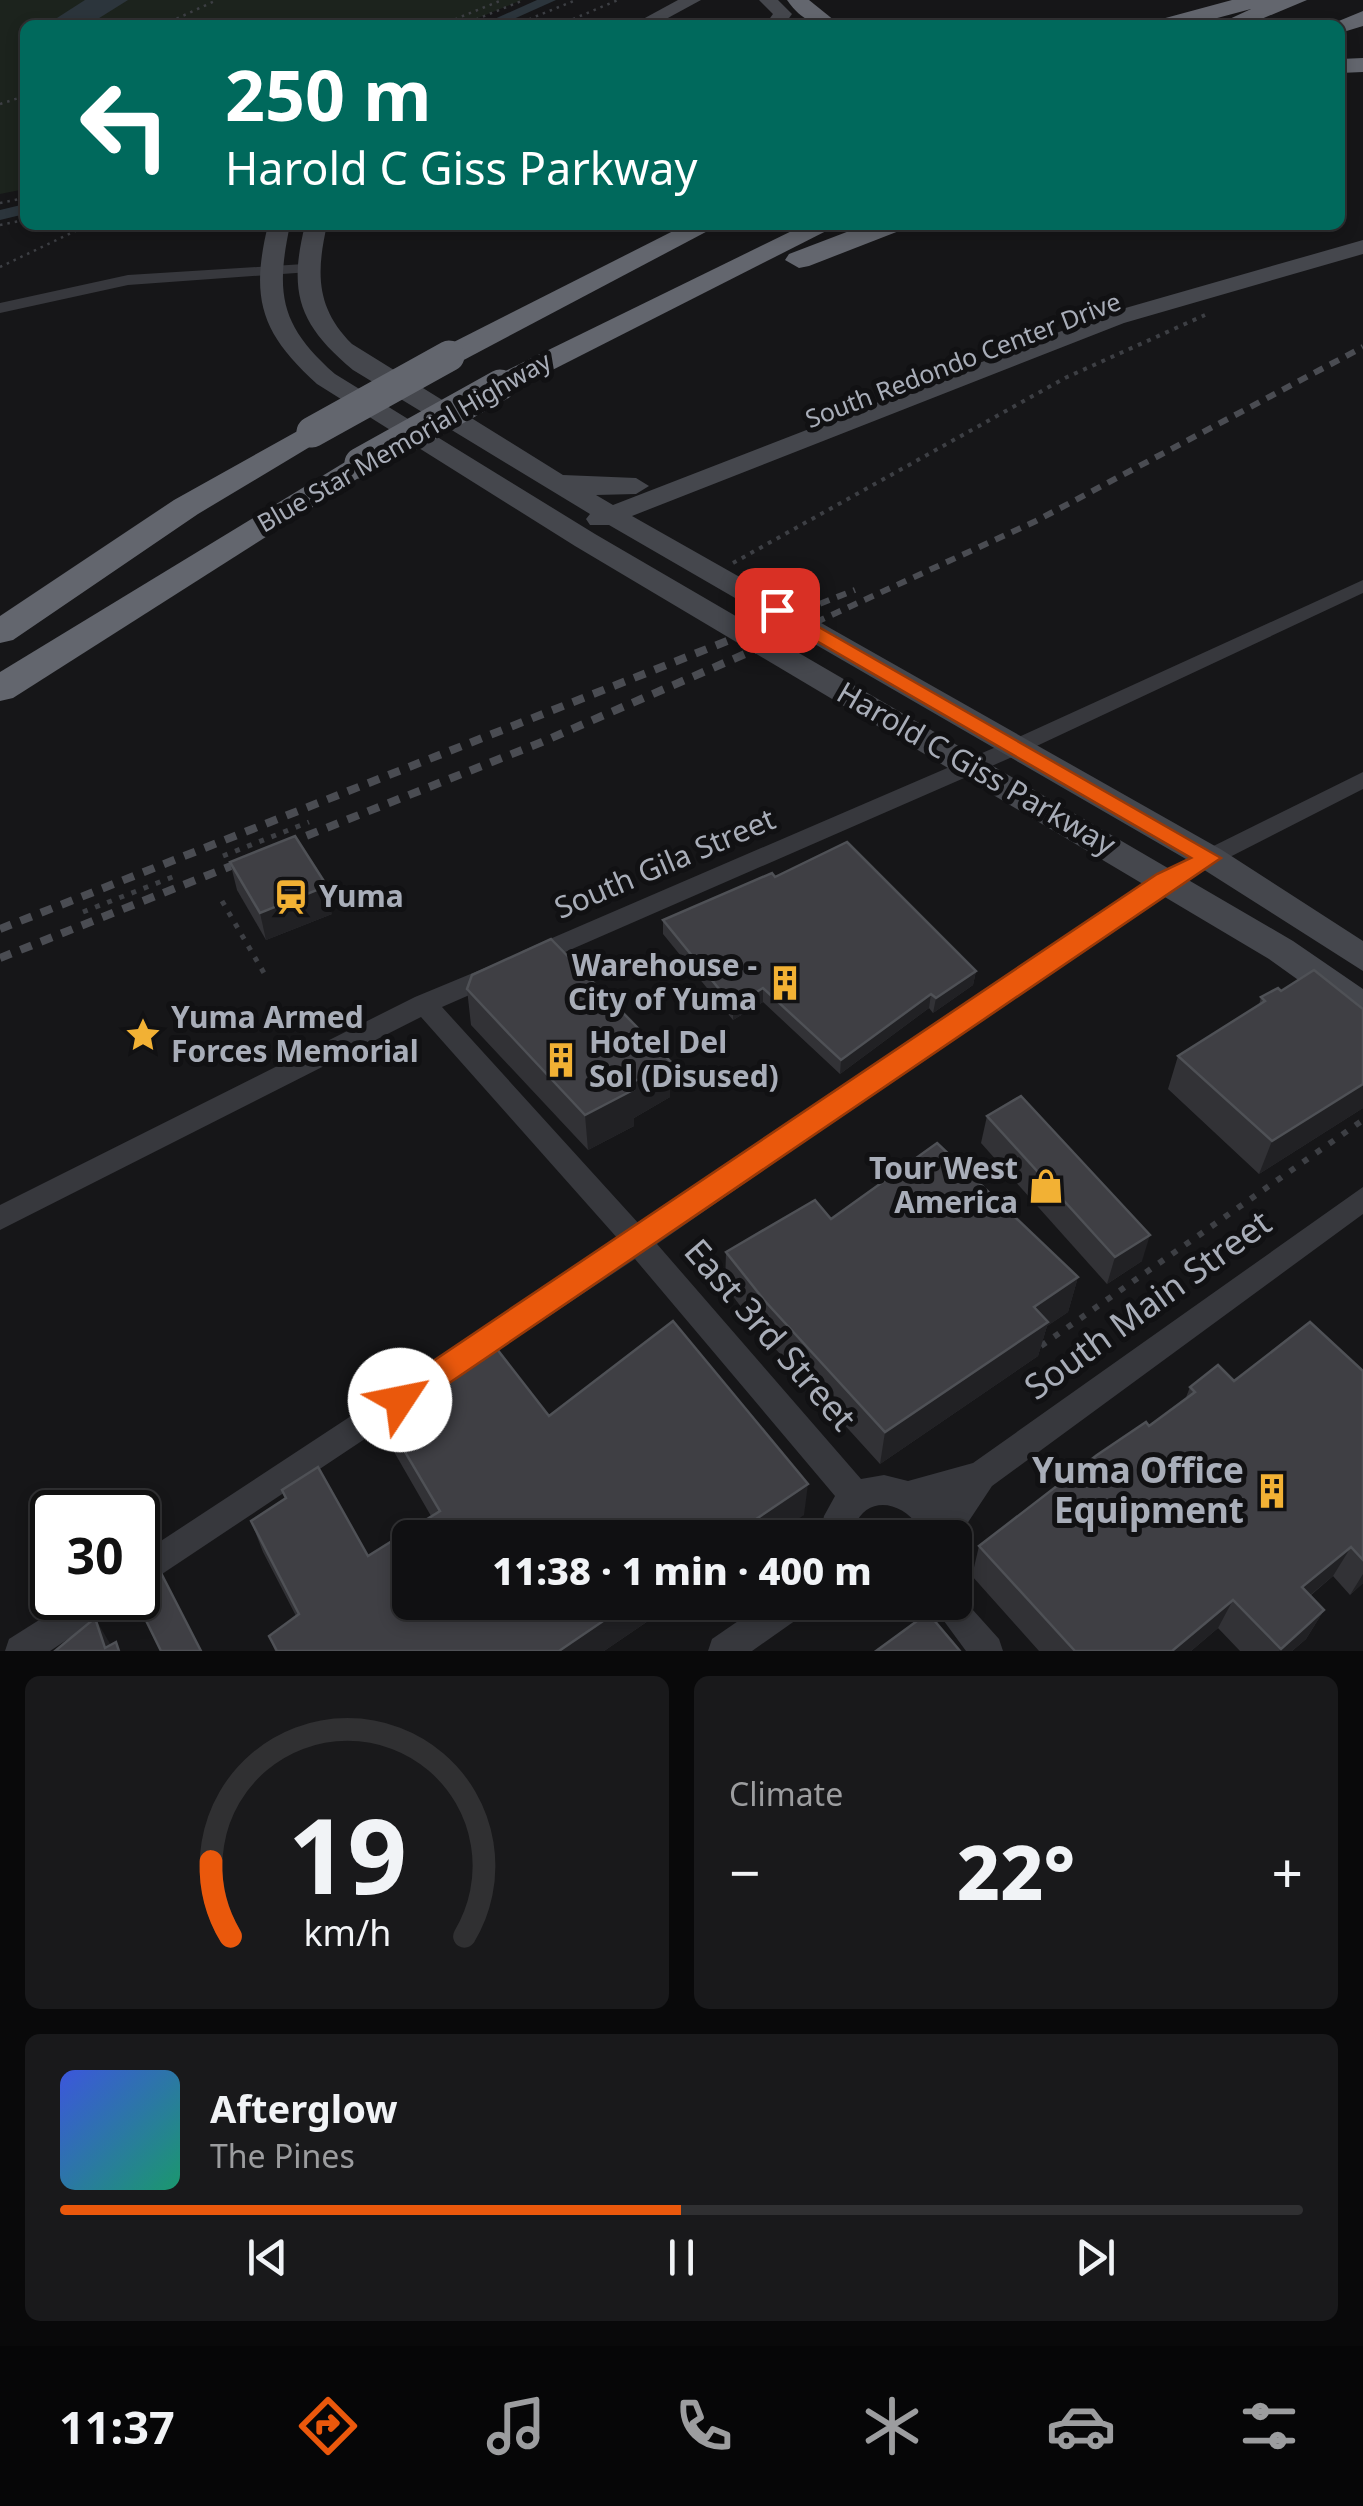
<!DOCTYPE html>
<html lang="en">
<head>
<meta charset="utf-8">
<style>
	body { margin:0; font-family:"Noto Sans",sans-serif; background:#19191b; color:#f1f3f6; height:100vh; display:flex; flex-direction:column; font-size:38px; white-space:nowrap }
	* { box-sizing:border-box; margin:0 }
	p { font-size:32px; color:#9c9d9f }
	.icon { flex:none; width:55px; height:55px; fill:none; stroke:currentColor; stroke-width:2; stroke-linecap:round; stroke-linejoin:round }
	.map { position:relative; height:1651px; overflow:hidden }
	.sheet { display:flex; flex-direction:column; gap:25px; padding:25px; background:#09090a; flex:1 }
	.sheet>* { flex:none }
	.guide { position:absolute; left:20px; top:20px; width:1325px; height:210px; border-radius:15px; box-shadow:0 5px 15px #0003,0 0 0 2px #303032; background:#00695c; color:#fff; overflow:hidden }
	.speed { position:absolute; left:30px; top:1490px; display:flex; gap:20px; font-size:50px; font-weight:700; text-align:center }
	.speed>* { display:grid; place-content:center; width:130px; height:130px; border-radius:50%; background:#101012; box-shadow:0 5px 15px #0003,0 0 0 2px #303032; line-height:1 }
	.speed .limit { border:5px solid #111; border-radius:15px; background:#fff; color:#111 }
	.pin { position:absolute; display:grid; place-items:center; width:85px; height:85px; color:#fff; margin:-42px; border-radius:20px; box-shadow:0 5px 15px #0006 }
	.me { position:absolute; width:110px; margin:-55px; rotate:56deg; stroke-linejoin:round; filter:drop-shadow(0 0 8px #0008) }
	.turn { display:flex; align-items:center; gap:35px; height:210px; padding:0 40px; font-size:45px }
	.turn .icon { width:130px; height:130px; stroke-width:2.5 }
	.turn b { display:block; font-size:70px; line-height:85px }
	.big { font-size:75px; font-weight:800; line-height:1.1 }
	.sheet .card { flex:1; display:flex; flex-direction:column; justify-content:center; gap:15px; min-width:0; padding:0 35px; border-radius:15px; background:#19191b }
	.sheet .dial { align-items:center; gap:0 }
	.dial svg { height:260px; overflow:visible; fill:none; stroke:#303032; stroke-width:7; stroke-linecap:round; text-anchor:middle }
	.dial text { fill:#f1f3f6; stroke:none }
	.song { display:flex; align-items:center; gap:30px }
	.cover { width:120px; height:120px; border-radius:15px; background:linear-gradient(135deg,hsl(230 70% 55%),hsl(160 70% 35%)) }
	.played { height:10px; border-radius:5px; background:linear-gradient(90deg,#ea580c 50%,#303032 50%) }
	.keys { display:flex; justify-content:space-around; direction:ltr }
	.heat { display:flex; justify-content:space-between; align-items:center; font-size:55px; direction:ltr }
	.sheet .tiles { flex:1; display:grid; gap:25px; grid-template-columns:1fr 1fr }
	.card:last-child { grid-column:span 2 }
	.trip { position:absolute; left:392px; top:1520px; width:580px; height:100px; border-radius:15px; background:#101012; box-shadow:0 5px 15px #0003,0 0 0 2px #303032; font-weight:800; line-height:100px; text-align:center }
	.tab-bar { display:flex; height:160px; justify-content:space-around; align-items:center; background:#060607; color:#9c9d9f }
	.tab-bar .icon { width:70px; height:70px }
	.tab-bar .current { color:#ea580c }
	.tab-bar b { font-size:45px; color:#f1f3f6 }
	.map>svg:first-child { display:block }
	.green { fill:#1c231d }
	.water { fill:#2c353c }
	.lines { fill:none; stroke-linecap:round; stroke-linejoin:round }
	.canal { fill:#2c353c; fill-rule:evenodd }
	.path-far3 { stroke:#3d3f44; stroke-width:2.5; stroke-dasharray:2.5 5; stroke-linecap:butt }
	.path-far2 { stroke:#3d3f44; stroke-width:4; stroke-dasharray:4 6; stroke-linecap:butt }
	.path-far1 { stroke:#3d3f44; stroke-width:5; stroke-dasharray:5 8; stroke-linecap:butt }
	.path { stroke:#3d3f44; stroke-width:6; stroke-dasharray:6 10; stroke-linecap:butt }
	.minor { fill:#37383d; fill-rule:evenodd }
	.secondary { fill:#45474d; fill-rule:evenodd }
	.motorway { fill:#63666e; fill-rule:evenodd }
	.rail-far1 { stroke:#4a4c52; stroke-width:6; stroke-dasharray:10 8; stroke-linecap:butt }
	.rail { stroke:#4a4c52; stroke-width:8; stroke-dasharray:12 10; stroke-linecap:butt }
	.motorway-bridge { stroke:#63666e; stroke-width:31 }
	.wall { fill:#323236 }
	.shaded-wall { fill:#212124 }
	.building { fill:#3f3f44; stroke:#4f5156; stroke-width:2.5 }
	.route { fill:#ea580c; stroke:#983908; stroke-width:2.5 }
	.labels { text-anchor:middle; stroke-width:10; stroke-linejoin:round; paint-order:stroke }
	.far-street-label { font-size:25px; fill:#a8adb8; stroke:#111113 }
	.street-label { font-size:30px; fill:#a8adb8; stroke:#111113 }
	.poi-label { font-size:30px; font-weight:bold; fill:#a8adb8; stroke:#111113; text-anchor:start }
	.near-street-label { font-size:35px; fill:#a8adb8; stroke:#111113 }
	.near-poi-label { font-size:35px; font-weight:bold; fill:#a8adb8; stroke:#111113; text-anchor:end }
</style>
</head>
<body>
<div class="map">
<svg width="1363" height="1651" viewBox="0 0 1363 1651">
	<rect width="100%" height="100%" fill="#161618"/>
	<path class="green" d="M0 0H522L461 25H25V189L0 194Z"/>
	<path class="water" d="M85 0H128L88 25H46Z"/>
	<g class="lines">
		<g class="canal">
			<path d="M537 0H556L500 25H481Z"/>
			<path d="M25 204V214L0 220V210Z"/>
		</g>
		<g class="path-far3">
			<path d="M163 25 217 0"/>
			<path d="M441 25 502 0"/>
			<path d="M462 25 524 0"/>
			<path d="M515 25 576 0"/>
			<path d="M559 25 618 0"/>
			<path d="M0 104 25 96"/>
			<path d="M0 203 25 198"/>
			<path d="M0 225 25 220"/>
			<path d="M0 267 88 225"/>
		</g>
		<path class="path-far2" d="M733 563 1065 378 1205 315"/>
		<g class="path-far1">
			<path d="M223 856 309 822"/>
			<path d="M222 901 264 973"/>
			<path d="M83 912 175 876"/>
		</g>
		<path class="path" d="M1041 1346 1363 1120"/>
		<g class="minor">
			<path d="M304 264 312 269 310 272 128 285 0 313V303L128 275Z"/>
			<path d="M1363 580V593L1026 751 540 963H522L519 957 522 951 1010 741Z"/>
			<path d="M1363 772V789L1173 886 657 1244 861 1479 884 1475 908 1481 973 1463 1363 1187V1214L992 1486 955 1542V1538H925C909 1499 860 1489 851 1538H819L824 1516 835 1496 635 1259 138 1590V1556L619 1240 421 1017 0 1230V1205L415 997 497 963 506 965 509 972 506 979 442 1007 640 1225 1157 874Z"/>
			<path d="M955 1590 999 1639 1003 1651H966L930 1602H955Z"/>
			<path d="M74 1598H118L113 1609 50 1651H5L9 1639Z"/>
			<path d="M766 1602H811L806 1613 752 1651H708L712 1639Z"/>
		</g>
		<g class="secondary">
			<path d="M678 0H701L655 25H632Z"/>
			<path d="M759 0H778L792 14 784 25H765L773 14Z"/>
			<path d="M268 225H290C275 295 281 326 335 374L595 534 1293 941 1363 989V1021L1350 1017 1269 959 575 546 317 384C261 333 250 299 268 225Z"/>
			<path d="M305 225H327C316 273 316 308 352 344L563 475 636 478 649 486 636 494 596 495 613 505 1108 313 1363 240V254L1124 323 632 516 1222 850 1363 941V971L1198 866 609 525H590L586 519 590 514 353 370C299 325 288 293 305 225Z"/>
		</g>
		<g class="motorway">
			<path d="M787 0H809L840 25C814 25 803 22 787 0Z"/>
			<path d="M1232 0H1307L1247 25 1223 22 1251 9 1191 25H1155L1158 20Z"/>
			<path d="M1363 11V26L1340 33V25H1329Z"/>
			<path d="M1363 58V72L1340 73V59Z"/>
			<path d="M685 225H719L460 362H438L434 356 438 350Z"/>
			<path d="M804 225H838L511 391 500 394 485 385 489 379Z"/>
			<path d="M865 225H902L899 231 809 266 799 268 785 260 789 254Z"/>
			<path d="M312 423 323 425 328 432 323 439 198 514 13 640 0 643V616L174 500Z"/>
			<path d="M360 453 376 463 371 470 13 698 0 701V672Z"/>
		</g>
		<g class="rail-far1">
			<path d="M753 630 855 590"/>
			<path d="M799 630 1036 521 1363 347"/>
		</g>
		<g class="rail">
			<path d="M0 929 760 628"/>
			<path d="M0 958 542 742 805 628"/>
		</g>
		<g class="motorway-bridge">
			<path d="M312 432 449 356"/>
			<path d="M360 463 500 385"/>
		</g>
	</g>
	<g class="wall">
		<path d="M230 862 332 914 266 940 237 890Z"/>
		<path d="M775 877 976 971 973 985 933 1013 929 1008 840 1074 763 1002 733 1020 663 934V920Z"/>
		<path d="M467 989 670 1061V1097L634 1118V1126L588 1150 471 1025Z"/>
		<path d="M1281 991 1363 1009V1108L1259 1174 1168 1089 1178 1056 1259 1005 1261 997Z"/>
		<path d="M987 1116 1142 1261 1107 1284 981 1143Z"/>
		<path d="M831 1219 1078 1277 1068 1312 1047 1326 1038 1356 880 1464 762 1334 725 1286 726 1252Z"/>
		<path d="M1363 1371V1583L1350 1595 1333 1576 1310 1596 1324 1610 1306 1639 1292 1651H1240L1218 1628 1191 1651H1039L972 1576 979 1546 1185 1400 1190 1387 1234 1381Z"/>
		<path d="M434 1384 549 1416 804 1515 410 1602H676L604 1651H275L269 1636 296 1616 263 1552 251 1521 285 1498 282 1490 368 1556 431 1516 393 1450 385 1418 436 1390Z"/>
	</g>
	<g class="shaded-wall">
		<path d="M327 886 332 914 266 940 260 913Z"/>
		<path d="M976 971 973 985 933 1013 936 998Z"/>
		<path d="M763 988V1002L733 1020V1006Z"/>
		<path d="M931 994 929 1008 840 1074 841 1060Z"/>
		<path d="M670 1061V1097L634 1118V1126L588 1150 585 1115 628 1085Z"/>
		<path d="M1363 1084V1108L1259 1174 1272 1141Z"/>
		<path d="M1150 1235 1142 1261 1107 1284 1115 1257Z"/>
		<path d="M1078 1277 1068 1312 1047 1326 1038 1356 880 1464 885 1432 1034 1307Z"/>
		<path d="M808 1484 804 1515 771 1538H728Z"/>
		<path d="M1351 1547 1333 1576 1285 1616 1302 1587Z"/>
		<path d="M1363 1574V1583L1350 1595Z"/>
		<path d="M1233 1600 1218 1628 1191 1651H1172Z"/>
		<path d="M631 1602H676L604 1651H559Z"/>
		<path d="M1324 1610 1306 1639 1292 1651H1279Z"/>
		<path d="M95 1618 112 1647 105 1648Z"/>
	</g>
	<g class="building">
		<path d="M295 836 327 886 260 913 230 862Z"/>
		<path d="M847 842 976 971 936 998 931 994 841 1060 763 988 733 1006 663 920 772 873 775 877Z"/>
		<path d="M551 939 670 1061 628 1085 633 1090 585 1115 467 989 472 975Z"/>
		<path d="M1314 970 1363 1009V1084L1272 1141 1178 1056 1265 1001 1261 997 1278 988 1281 991Z"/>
		<path d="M1021 1096 1150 1235 1115 1257 987 1116Z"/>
		<path d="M937 1143 1078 1277 1034 1307 1048 1322 885 1432 764 1300 726 1252 815 1200 831 1219Z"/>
		<path d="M673 1321 808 1484 728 1538H410V1602H631L559 1651H277L269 1636 299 1614 251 1521 286 1498 282 1490 318 1467 368 1556 440 1511 385 1418 438 1389 434 1384 493 1344 549 1416Z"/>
		<path d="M1310 1322 1363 1371V1560L1351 1547 1302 1587 1324 1610 1281 1649 1233 1600 1172 1651H1075L979 1546 1097 1455 1146 1422 1149 1426 1195 1392 1190 1387 1218 1365 1234 1381Z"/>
		<path d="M160 1571 201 1651H161L135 1598H138V1589Z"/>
		<path d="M928 1613 960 1651H876Z"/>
		<path d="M95 1618 105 1648 116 1642 119 1651H55Z"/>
	</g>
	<path class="route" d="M777 603 1221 858 411 1409 400 1413 390 1409 385 1400 390 1390 1157 874 1191 858 770 614 767 610Z"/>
	<defs>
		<symbol id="station-bare" viewBox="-9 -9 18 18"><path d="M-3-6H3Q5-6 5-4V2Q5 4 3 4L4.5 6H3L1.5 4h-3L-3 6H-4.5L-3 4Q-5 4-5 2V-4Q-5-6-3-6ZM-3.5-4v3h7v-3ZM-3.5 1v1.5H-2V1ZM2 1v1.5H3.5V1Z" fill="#f2b134" stroke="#111113" stroke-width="2.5" paint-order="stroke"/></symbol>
		<symbol id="building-bare" viewBox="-9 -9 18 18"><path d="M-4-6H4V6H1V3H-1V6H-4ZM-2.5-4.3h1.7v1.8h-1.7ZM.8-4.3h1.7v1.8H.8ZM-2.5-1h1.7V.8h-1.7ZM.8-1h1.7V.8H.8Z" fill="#f2b134" stroke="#111113" stroke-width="2.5" paint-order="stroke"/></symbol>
		<symbol id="sight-bare" viewBox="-9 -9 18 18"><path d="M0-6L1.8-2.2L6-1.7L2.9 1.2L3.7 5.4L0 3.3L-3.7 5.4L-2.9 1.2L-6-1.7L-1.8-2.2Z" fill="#f2b134" stroke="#111113" stroke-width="2.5" paint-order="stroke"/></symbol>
		<symbol id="shop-bare" viewBox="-9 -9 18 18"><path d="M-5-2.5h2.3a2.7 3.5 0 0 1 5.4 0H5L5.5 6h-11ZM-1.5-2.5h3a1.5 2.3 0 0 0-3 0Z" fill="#f2b134" stroke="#111113" stroke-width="2.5" paint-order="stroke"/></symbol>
	</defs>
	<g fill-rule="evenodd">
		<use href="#station-bare" x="266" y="872" width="50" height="50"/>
		<use href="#building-bare" x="760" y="958" width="50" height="50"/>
		<use href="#sight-bare" x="118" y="1010" width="50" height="50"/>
		<use href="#building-bare" x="536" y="1035" width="50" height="50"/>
		<use href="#shop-bare" x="1021" y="1161" width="50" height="50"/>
		<use href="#building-bare" x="1247" y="1466" width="50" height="50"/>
	</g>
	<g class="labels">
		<g class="far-street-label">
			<text transform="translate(963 360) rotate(-21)" y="9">South Redondo Center Drive</text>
			<text transform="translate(404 442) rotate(-30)" y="9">Blue Star Memorial Highway</text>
		</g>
		<g class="street-label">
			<text transform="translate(976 769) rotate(30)" y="10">Harold C Giss Parkway</text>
			<text transform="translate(665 864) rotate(-23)" y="10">South Gila Street</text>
		</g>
		<g class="poi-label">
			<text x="319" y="907">Yuma</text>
			<text x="757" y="976" text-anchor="end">Warehouse -<tspan x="757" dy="34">City of Yuma</tspan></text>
			<text x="171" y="1028">Yuma Armed<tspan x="171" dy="34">Forces Memorial</tspan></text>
			<text x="589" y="1053">Hotel Del<tspan x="589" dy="34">Sol (Disused)</tspan></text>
			<text x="1018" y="1179" text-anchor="end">Tour West<tspan x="1018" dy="34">America</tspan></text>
		</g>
		<g class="near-street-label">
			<text transform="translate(1148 1305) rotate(-36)" y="12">South Main Street</text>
			<text transform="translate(770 1335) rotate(49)" y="12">East 3rd Street</text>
		</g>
		<g class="near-poi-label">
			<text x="1244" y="1483">Yuma Office<tspan x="1244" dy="40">Equipment</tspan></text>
		</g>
	</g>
</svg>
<div class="speed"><div class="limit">30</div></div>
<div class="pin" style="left:777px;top:610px;background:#d93025"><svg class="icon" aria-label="arrive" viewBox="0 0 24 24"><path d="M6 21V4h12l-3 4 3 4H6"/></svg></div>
<svg class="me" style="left:400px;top:1400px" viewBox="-20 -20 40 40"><circle r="19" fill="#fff"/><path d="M0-13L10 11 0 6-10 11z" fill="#ea580c"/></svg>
<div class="trip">11:38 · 1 min · 400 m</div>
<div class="guide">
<div class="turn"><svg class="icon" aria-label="left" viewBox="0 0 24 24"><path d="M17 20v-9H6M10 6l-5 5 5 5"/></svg><div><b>250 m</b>Harold C Giss Parkway</div></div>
</div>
</div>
<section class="sheet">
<div class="tiles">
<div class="card dial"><svg viewBox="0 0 100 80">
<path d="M14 69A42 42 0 1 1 86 69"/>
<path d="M14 69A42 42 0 0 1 8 46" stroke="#ea580c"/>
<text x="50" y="56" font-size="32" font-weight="700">19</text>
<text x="50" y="72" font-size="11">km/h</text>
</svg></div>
<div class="card"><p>Climate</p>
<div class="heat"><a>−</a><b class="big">22°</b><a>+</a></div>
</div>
<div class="card">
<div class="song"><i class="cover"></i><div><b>Afterglow</b><p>The Pines</p></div></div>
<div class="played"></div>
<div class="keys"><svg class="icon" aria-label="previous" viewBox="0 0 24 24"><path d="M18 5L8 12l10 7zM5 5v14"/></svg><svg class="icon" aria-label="pause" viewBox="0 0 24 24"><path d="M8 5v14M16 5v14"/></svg><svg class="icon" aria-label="next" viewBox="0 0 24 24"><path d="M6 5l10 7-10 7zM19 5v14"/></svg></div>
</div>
</div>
</section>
<nav class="tab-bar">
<b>11:37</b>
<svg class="icon current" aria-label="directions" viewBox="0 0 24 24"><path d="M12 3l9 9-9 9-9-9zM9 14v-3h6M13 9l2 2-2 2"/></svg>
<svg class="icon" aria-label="music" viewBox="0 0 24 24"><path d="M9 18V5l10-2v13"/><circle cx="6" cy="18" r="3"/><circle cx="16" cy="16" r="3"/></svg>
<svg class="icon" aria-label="phone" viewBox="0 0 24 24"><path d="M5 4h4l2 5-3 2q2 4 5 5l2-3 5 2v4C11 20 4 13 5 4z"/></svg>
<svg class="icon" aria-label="climate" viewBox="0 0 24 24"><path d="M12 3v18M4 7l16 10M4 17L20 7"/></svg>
<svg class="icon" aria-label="car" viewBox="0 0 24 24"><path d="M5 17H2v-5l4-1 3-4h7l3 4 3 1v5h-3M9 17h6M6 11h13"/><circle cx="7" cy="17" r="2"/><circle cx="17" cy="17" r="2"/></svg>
<svg class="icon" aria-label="filters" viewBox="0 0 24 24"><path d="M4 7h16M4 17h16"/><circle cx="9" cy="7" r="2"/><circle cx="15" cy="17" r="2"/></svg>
</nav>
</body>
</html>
